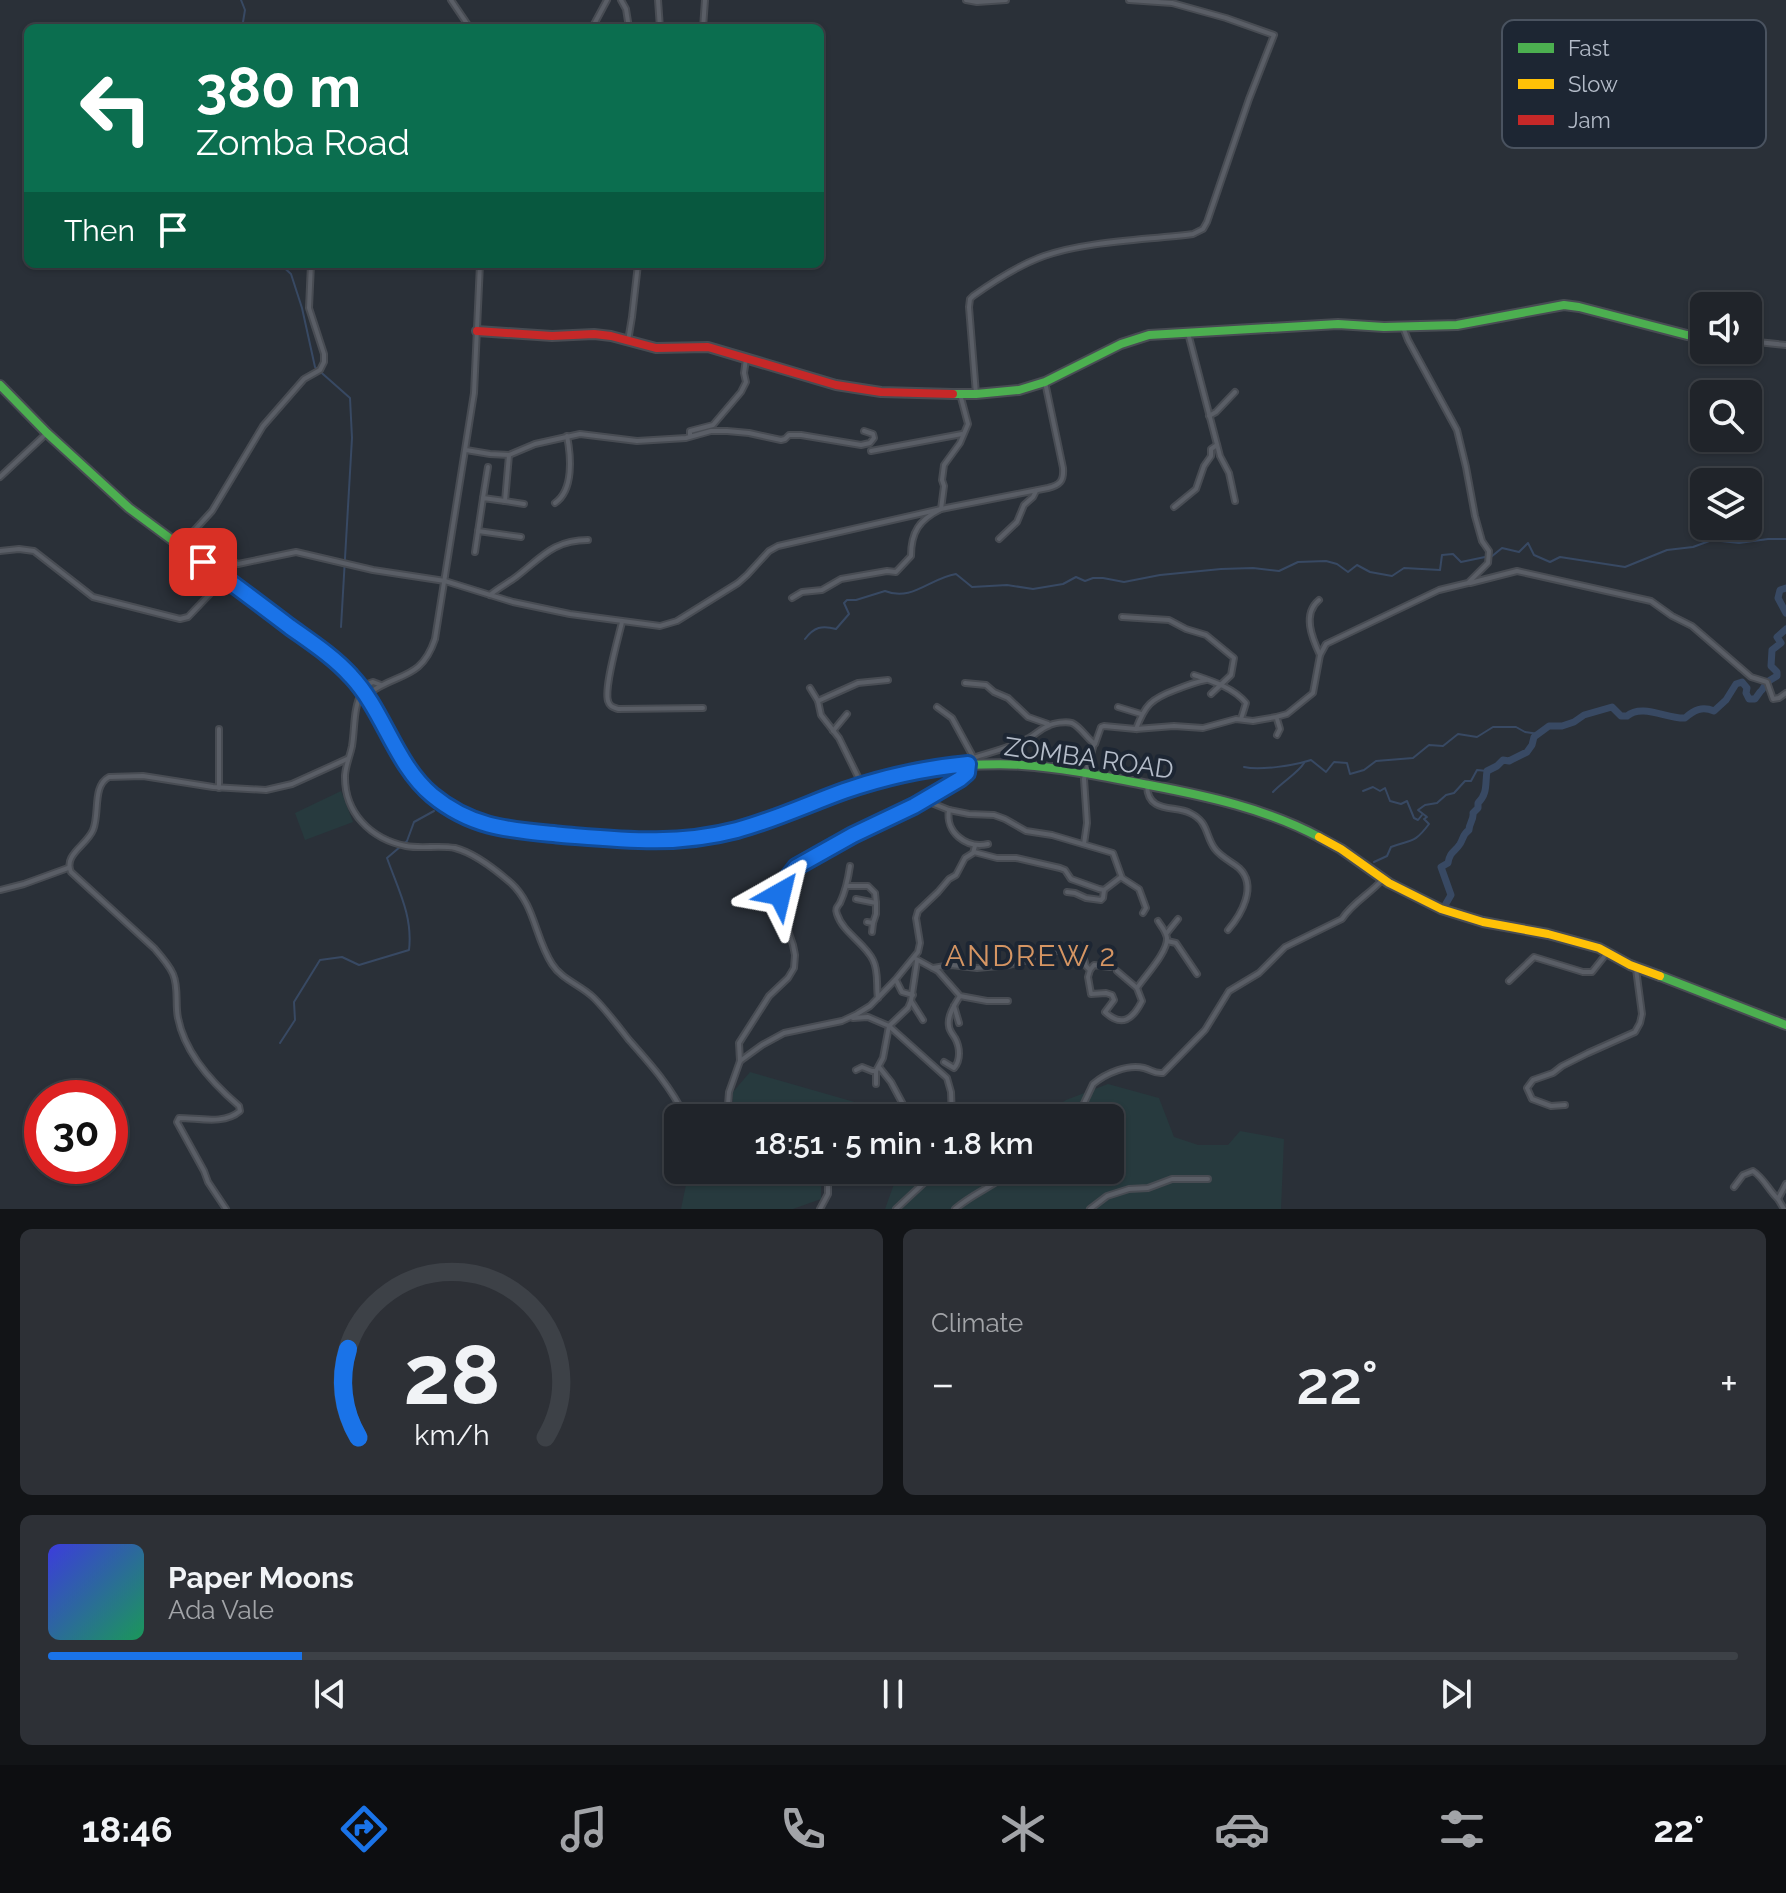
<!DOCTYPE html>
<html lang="en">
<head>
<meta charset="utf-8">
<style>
	body { margin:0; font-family:Raleway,sans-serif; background:#2d3036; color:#f1f3f6; height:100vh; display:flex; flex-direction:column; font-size:30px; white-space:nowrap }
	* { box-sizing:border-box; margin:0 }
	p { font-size:26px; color:#a2a4a8 }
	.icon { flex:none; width:44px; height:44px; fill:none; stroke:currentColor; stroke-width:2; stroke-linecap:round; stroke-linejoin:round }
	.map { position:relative; height:1209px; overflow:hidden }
	.panel { display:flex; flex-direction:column; gap:20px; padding:20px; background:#121417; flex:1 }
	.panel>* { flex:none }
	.banner { position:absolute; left:24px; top:24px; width:800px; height:244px; border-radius:12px; box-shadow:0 2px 6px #0004,0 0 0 2px #3d4147; background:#0b6e4f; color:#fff; overflow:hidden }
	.buttons { position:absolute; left:1690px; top:292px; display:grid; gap:16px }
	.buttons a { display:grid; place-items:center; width:72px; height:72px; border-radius:12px; background:#20242a; box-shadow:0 2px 6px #0004,0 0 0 2px #3d4147; font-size:40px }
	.speed { position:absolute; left:24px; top:1080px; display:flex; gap:16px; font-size:40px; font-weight:700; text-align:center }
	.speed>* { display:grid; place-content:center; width:104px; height:104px; border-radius:50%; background:#20242a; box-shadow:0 2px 6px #0004,0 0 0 2px #3d4147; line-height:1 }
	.speed .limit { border:12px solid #d22; background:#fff; color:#111 }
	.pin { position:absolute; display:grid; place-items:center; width:68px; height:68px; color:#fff; margin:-34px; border-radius:16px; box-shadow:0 4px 12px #0006 }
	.me { position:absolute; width:88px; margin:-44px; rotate:37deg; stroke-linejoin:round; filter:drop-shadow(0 0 6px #0008) }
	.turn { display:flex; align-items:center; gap:28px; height:168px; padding:0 40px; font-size:36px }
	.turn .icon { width:104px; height:104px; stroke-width:2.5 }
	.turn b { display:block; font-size:56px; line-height:68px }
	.then { display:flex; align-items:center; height:76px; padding:0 40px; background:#0003; gap:16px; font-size:30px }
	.big { font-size:60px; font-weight:600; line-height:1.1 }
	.panel .widget { flex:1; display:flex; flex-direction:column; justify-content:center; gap:12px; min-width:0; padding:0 28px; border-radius:12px; background:#2d3036 }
	.panel .dial { align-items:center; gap:0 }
	.dial svg { height:208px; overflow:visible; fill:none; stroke:#3d4147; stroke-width:7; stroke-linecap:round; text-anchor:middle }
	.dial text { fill:#f1f3f6; stroke:none }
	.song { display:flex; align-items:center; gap:24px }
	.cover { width:96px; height:96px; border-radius:12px; background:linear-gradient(135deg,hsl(240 70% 55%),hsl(150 70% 35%)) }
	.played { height:8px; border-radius:4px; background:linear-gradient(90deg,#1a73e8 15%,#3d4147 15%) }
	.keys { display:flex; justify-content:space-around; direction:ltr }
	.heat { display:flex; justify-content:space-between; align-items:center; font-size:44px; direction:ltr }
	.panel .tiles { flex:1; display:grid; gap:20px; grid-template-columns:1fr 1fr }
	.widget:last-child { grid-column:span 2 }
	.trip { position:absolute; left:664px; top:1104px; width:460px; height:80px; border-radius:12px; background:#20242a; box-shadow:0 2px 6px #0004,0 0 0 2px #3d4147; font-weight:600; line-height:80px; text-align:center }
	.dock { display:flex; height:128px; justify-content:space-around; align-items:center; background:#0d0e11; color:#a2a4a8 }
	.dock .icon { width:56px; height:56px }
	.dock .current { color:#1a73e8 }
	.dock b { font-size:36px; color:#f1f3f6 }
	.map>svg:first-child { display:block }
	.green { fill:#273a3e }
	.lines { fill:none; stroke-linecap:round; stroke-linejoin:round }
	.stream { stroke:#384963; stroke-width:2 }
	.river { stroke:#384963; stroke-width:7 }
	.street-casing { stroke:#484c53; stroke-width:8 }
	.fast-casing { stroke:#484c53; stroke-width:12 }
	.slow-casing { stroke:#484c53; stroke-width:12 }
	.jam-casing { stroke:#484c53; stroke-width:12 }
	.street { stroke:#5a5e66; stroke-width:4 }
	.fast { stroke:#4caf50; stroke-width:8 }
	.slow { stroke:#ffc107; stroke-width:8 }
	.jam { stroke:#c62828; stroke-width:8 }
	.route-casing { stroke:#114b97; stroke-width:20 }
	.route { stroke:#1a73e8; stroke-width:14 }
	.labels { text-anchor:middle; stroke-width:8; stroke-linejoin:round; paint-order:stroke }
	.street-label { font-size:26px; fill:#b4bcc9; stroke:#1d2633 }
	.quarter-label { font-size:30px; letter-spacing:2px; fill:#d59563; stroke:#1d2633 }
	.key { fill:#1d2633; stroke:#4a5360; stroke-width:2 }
	.key-label { font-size:22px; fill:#b4bcc9 }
</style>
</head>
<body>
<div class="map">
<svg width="1786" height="1209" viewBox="0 0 1786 1209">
	<rect width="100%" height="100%" fill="#2a3038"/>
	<g class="green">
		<path d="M341 791 353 822 305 840 295 813Z"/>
		<path d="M750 1072 879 1109 876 1118H732L733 1092Z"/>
		<path d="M1108 1084 1159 1098 1174 1137 1198 1145H1228L1240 1131 1284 1139 1281 1209H885L899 1170H930L945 1182 963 1170H1110V1118H1039L1066 1100Z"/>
		<path d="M689 1170H821V1199L793 1209H681Z"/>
	</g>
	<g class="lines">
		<g class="stream">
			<path d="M241 0 245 10 242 28"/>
			<path d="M280 264 291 274 302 308 315 367 350 398 352 438 341 627"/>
			<path d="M1491 557 1502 548 1519 552 1528 543 1534 555 1550 562 1560 557 1625 567 1667 550 1693 547 1712 540 1739 543 1768 539H1786"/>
			<path d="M805 639C814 627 822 625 836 629L849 614 844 603 847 600H856L885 591C912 602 930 578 956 574L972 587 1007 585 1033 589 1063 584 1076 577 1085 581 1093 578H1103L1124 582 1160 575 1221 569 1253 568 1279 571 1298 562 1326 561 1337 564 1348 572 1357 565 1370 572 1392 576 1404 568 1440 570 1442 555 1453 554 1461 562 1485 557"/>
			<path d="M1244 767C1260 771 1296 765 1311 760L1326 772 1334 762 1347 763 1350 774 1364 770 1376 761 1413 758 1429 745 1443 746 1458 734 1477 737 1493 727H1516L1525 732 1539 734"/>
			<path d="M1363 791 1373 787 1380 791 1385 788 1390 801 1401 804 1407 801 1414 818 1418 820 1422 815"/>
			<path d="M1273 792C1282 782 1298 773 1304 763"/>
			<path d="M1374 862 1387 856 1391 847C1412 839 1414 844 1429 824L1424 819 1427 817 1418 810 1425 805 1437 803 1446 795 1454 793 1465 781H1471L1477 770 1487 771"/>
			<path d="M280 1043 295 1020 294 1002 320 960 342 957 359 965 409 950C413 916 398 889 387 858L407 841 414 822 434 811"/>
		</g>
		<g class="river">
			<path d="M1786 588 1780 590 1778 598 1786 613"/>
			<path d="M1762 690 1767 682 1777 676V672L1771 666 1772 650 1781 643 1777 637 1786 629"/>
			<path d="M1444 907 1451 895 1441 867 1448 863C1450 851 1455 852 1460 844 1464 837 1463 834 1469 830 1469 823 1474 820 1473 813L1478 808V803C1488 793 1485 784 1487 771L1497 766 1503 760 1509 761 1527 752 1532 745 1534 737 1549 726H1562L1574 722 1584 715 1612 707 1621 716H1627C1642 703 1667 719 1685 718 1694 710 1702 706 1714 711L1726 700 1736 684 1742 682 1747 688 1746 693 1749 699H1755L1760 692"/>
		</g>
		<defs>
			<g id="street">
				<path d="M451 0 470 28"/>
				<path d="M621 0 626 9 629 28"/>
				<path d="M658 0 660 28"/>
				<path d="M966 0 977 2 1006 0"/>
				<path d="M592 28 607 0"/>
				<path d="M703 28 705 0"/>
				<path d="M1188 333 1220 456 1229 473 1235 501"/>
				<path d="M628 341 632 317 638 264"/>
				<path d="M1748 341 1786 345"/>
				<path d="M976 394 969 307 970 299 973 296C994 281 1019 265 1044 256 1087 241 1146 240 1193 234L1203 229 1207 222 1249 99 1274 35 1226 18 1172 3 1129 0"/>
				<path d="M1209 416 1216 412 1235 392"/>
				<path d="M690 435V431L713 425 741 392 746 382 744 373 746 359"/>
				<path d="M466 450 490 454 509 455 535 444 580 434 637 441 686 438 711 431H727L749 433 781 440 785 439 789 435H801L861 445 870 443 874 438 873 434 864 431"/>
				<path d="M871 451 962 434"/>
				<path d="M0 477 47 433"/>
				<path d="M483 498 488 467"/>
				<path d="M505 501 524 504"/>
				<path d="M555 503C574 490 571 456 567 436"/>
				<path d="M1174 507 1196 489 1204 466 1211 456V449L1217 445"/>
				<path d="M478 531 521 537"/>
				<path d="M188 537 238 564 296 552 373 570 445 581 513 602 570 614 660 626 677 621 738 583 747 575 769 551 778 546 941 509 1048 488C1060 485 1064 481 1063 468L1045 382"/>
				<path d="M999 539 1017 522 1024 505 1033 497 1036 491"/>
				<path d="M180 546 212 511 263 426 304 379 320 370 324 362V354L309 308 311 264"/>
				<path d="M0 551 19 549 34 551 93 597 180 619 188 617 225 578"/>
				<path d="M475 552 483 498 505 501 509 455"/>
				<path d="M1470 583 1517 571 1651 601 1672 616 1692 626 1751 677 1767 682 1773 699 1779 698 1786 693"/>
				<path d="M490 595C498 588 508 583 516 577 541 558 553 540 588 540"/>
				<path d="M792 598 802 592 822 590 841 579 887 571 896 572 911 556C911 532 919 520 941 509L944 486 942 480 944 465 960 443 968 424 960 394"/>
				<path d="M1319 600C1302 614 1312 638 1320 655"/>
				<path d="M1122 617 1169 620 1186 629 1206 635 1234 658 1231 675 1211 694"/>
				<path d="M622 622C618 639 604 687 608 701 610 707 613 707 618 709L703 708"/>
				<path d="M1194 675C1212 681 1234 688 1246 703L1241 719"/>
				<path d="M965 683 986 685 994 692 1008 698 1028 717 1048 724"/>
				<path d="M362 686 373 682 381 685"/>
				<path d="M810 688 818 701"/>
				<path d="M362 692C353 708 355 728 352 746 350 756 346 764 345 775 344 813 371 839 406 846 422 849 439 845 455 848 475 853 496 870 511 883 535 905 535 938 552 964 562 980 581 985 594 998 607 1011 618 1026 629 1040 653 1067 670 1086 686 1118"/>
				<path d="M368 694C397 672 421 681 435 639L474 393 480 264"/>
				<path d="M937 707 952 718 977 764"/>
				<path d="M1118 707 1141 714"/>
				<path d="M1277 719 1280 729 1277 735"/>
				<path d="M219 729V788"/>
				<path d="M1136 729C1145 705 1151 699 1175 690 1185 686 1195 682 1206 680"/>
				<path d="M833 731 847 714"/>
				<path d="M973 758C991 752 1010 748 1027 739 1034 736 1040 729 1048 726 1053 723 1066 721 1072 723 1081 727 1087 739 1095 744L1101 727 1104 726 1136 729 1174 726 1203 728 1236 719 1253 721 1276 717 1287 714 1313 693 1320 655 1326 644 1439 590 1468 583 1488 563 1489 551 1482 541 1475 516 1466 467 1457 430 1408 340 1403 327"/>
				<path d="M862 785 839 738 821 715 818 701 858 683 888 680"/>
				<path d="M1147 786C1148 814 1175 805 1190 813 1209 822 1205 836 1215 849 1221 857 1232 862 1239 868 1258 886 1241 915 1228 930"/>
				<path d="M924 800 949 810 969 814 994 815 1005 819 1026 831 1052 835 1113 853 1122 878 1139 889 1146 908 1143 913"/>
				<path d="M949 810C945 832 966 849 988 844"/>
				<path d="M1084 844 1087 823 1084 779 1094 744"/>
				<path d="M974 852 997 858H1016L1060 868 1065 870 1071 879 1099 889 1104 890 1121 877"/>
				<path d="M850 866C848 880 846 890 840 903 837 907 835 909 837 914 843 933 865 943 873 960 879 972 876 985 878 998"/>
				<path d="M848 886H868L875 893 876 903"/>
				<path d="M0 890 24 884 68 868"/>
				<path d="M1067 892 1075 893 1086 898 1101 900 1103 898 1104 890"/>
				<path d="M856 899 876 903V914L873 923 867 922"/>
				<path d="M872 932 873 923"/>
				<path d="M1166 934 1178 919"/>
				<path d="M1167 941 1176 943 1197 974"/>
				<path d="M916 959 938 971 960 996 987 1001H1008"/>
				<path d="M933 968 951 965 977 968 1009 965 1028 960 1040 952 1058 951 1069 947 1072 952 1084 959 1086 966 1090 970 1088 977 1091 994 1106 993 1112 995 1114 1000 1105 1012C1122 1028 1133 1019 1142 1001L1137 988 1117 971"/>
				<path d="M1090 970 1094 965 1110 967"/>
				<path d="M896 980 902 992 913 995"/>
				<path d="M1509 981 1534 957 1583 972H1592L1607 953"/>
				<path d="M1137 988C1145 976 1168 952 1167 938 1166 931 1161 926 1158 921"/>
				<path d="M911 1001 923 1020"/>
				<path d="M954 1006 959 1023"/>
				<path d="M853 1018 868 1017 889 1026 947 1078 951 1092 952 1118"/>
				<path d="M740 1061 762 1045 784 1033 842 1021 857 1014 870 1006 896 979 918 952 920 943 916 918 918 911 938 892 949 879 956 875 965 858 973 853 975 846"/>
				<path d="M944 1062 954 1068C961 1060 960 1047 955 1038 953 1035 949 1030 949 1026 947 1016 955 1004 960 996"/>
				<path d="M879 1067 891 1082 906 1110"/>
				<path d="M856 1070 862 1067 872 1071H876"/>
				<path d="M876 1084V1071L883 1058 889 1026 908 1008 911 1001 917 961"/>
				<path d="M1565 1105 1551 1106 1532 1099 1527 1088 1533 1080 1553 1073 1562 1066 1588 1053 1635 1032 1640 1023 1642 1014 1636 969"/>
				<path d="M727 1118 729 1092 740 1061 739 1043 769 996 788 978 794 968 795 955 793 945 781 910V892L786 880 796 867 853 835 914 806 960 779 967 773 968 766"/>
				<path d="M763 1118 783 1115 797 1118"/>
				<path d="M1077 1118 1093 1084C1106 1073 1128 1064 1144 1068 1152 1070 1154 1074 1163 1073L1205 1030 1229 991 1259 973 1285 947 1342 919C1352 903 1370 894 1383 879"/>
				<path d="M1734 1187 1743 1175 1753 1171C1764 1178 1769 1191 1778 1199L1786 1184"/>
				<path d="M1778 1199 1784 1209"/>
				<path d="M226 1209 208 1182 204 1171 177 1122 179 1118C199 1118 224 1125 240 1111L239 1106C212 1083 185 1054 178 1018 175 1004 179 988 173 974 169 965 161 956 154 948L71 872C63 855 87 845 93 830 100 813 92 786 109 777L143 776 213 787 266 790 292 784 347 759"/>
				<path d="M820 1209 828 1194V1170"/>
				<path d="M896 1209 927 1180 932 1170"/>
				<path d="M955 1209C973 1193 995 1186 1012 1170"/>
				<path d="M1090 1209 1107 1196 1129 1189 1148 1188 1172 1179H1208"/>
			</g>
			<g id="fast">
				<path d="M0 385 47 433 129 508 338 663C346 672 356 680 363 690 380 712 390 741 406 764 452 833 511 829 584 837"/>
				<path d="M953 394H976L1019 390 1045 382 1121 344 1149 335 1338 324 1384 327 1457 325 1564 305 1579 307 1687 335 1704 337"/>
				<path d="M949 766C973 765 998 763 1022 765 1065 768 1107 777 1149 785 1207 796 1267 809 1319 837"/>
				<path d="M1660 976 1786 1025"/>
			</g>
			<path id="slow" d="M1319 837 1341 849 1389 883 1441 909 1483 922 1548 934 1599 948 1630 965 1660 976"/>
			<g id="jam">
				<path d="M477 331 552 336 594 334 611 336 656 348 708 347 836 385 881 392 953 394"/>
				<path d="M584 837 630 841 680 840 745 828 862 785 937 767 949 766"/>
			</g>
		</defs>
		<use href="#street" class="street-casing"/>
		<use href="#fast" class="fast-casing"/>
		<use href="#slow" class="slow-casing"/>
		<use href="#jam" class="jam-casing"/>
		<use href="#street" class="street"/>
		<use href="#fast" class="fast"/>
		<use href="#slow" class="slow"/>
		<use href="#jam" class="jam"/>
	</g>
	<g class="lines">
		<defs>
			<path id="route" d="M203 562C232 583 261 605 290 627 311 642 334 657 351 676 384 711 395 764 432 795 473 829 512 830 562 835 624 840 676 846 737 830 774 820 808 804 844 791 884 777 926 768 968 764L967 773 960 779 914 806 853 835 796 867 786 880 780 894"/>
		</defs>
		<use href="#route" class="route-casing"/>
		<use href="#route" class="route"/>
	</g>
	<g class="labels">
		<g class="street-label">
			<text transform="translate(1089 758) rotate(8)" y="9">ZOMBA ROAD</text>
		</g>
		<g class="quarter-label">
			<text x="1031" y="966">ANDREW 2</text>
		</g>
	</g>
	<rect x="1502" y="20" width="264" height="128" rx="12" class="key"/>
	<rect x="1518" y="43" width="36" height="10" fill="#4caf50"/>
	<rect x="1518" y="79" width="36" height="10" fill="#ffc107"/>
	<rect x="1518" y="115" width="36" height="10" fill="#c62828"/>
	<g class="key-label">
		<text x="1568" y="56">Fast</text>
		<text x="1568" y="92">Slow</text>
		<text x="1568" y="128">Jam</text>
	</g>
</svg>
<div class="buttons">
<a><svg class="icon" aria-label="sound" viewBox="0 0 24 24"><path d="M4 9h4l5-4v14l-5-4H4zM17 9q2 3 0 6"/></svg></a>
<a><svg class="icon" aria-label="search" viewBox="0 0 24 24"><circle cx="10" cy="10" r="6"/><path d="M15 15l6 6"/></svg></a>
<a><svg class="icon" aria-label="layers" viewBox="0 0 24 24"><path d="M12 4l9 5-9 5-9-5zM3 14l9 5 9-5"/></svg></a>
</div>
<div class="speed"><div class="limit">30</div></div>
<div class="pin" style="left:203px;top:562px;background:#d93025"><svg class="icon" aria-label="arrive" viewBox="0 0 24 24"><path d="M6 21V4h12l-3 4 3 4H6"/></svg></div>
<svg class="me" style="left:780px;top:894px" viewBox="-20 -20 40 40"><path d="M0-17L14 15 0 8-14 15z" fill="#1a73e8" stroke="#fff" stroke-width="4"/></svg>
<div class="trip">18:51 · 5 min · 1.8 km</div>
<div class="banner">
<div class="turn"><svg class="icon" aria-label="left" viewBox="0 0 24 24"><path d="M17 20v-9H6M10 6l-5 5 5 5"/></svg><div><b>380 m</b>Zomba Road</div></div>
<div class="then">Then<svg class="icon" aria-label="arrive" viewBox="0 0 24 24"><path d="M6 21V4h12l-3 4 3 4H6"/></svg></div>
</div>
</div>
<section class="panel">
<div class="tiles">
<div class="widget dial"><svg viewBox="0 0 100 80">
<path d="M14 69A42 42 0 1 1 86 69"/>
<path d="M14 69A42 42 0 0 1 10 35" stroke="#1a73e8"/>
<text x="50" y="56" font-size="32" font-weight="700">28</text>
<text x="50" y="72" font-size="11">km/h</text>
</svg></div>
<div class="widget"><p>Climate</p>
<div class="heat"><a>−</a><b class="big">22°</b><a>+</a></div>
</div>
<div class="widget">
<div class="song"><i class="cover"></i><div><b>Paper Moons</b><p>Ada Vale</p></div></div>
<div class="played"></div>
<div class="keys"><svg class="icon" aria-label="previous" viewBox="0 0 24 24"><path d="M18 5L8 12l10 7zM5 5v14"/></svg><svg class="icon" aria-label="pause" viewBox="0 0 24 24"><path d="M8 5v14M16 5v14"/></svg><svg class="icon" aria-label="next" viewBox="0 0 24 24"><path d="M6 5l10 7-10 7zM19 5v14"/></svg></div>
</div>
</div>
</section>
<nav class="dock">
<b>18:46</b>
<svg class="icon current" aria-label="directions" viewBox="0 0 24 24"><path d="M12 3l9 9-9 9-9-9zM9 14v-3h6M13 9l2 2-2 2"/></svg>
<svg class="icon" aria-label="music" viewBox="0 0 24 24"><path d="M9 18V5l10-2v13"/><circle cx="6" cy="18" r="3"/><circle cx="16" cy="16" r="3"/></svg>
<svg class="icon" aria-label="phone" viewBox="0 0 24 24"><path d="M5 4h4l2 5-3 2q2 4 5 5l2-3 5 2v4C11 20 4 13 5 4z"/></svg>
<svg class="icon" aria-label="climate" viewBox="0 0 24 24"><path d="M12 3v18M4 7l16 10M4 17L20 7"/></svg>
<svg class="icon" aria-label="car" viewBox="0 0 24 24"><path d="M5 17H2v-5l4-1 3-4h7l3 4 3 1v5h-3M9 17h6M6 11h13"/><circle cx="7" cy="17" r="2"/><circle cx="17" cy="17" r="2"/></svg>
<svg class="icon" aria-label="filters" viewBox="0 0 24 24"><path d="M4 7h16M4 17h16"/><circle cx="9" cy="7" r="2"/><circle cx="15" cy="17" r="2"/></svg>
<b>22°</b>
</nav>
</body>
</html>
